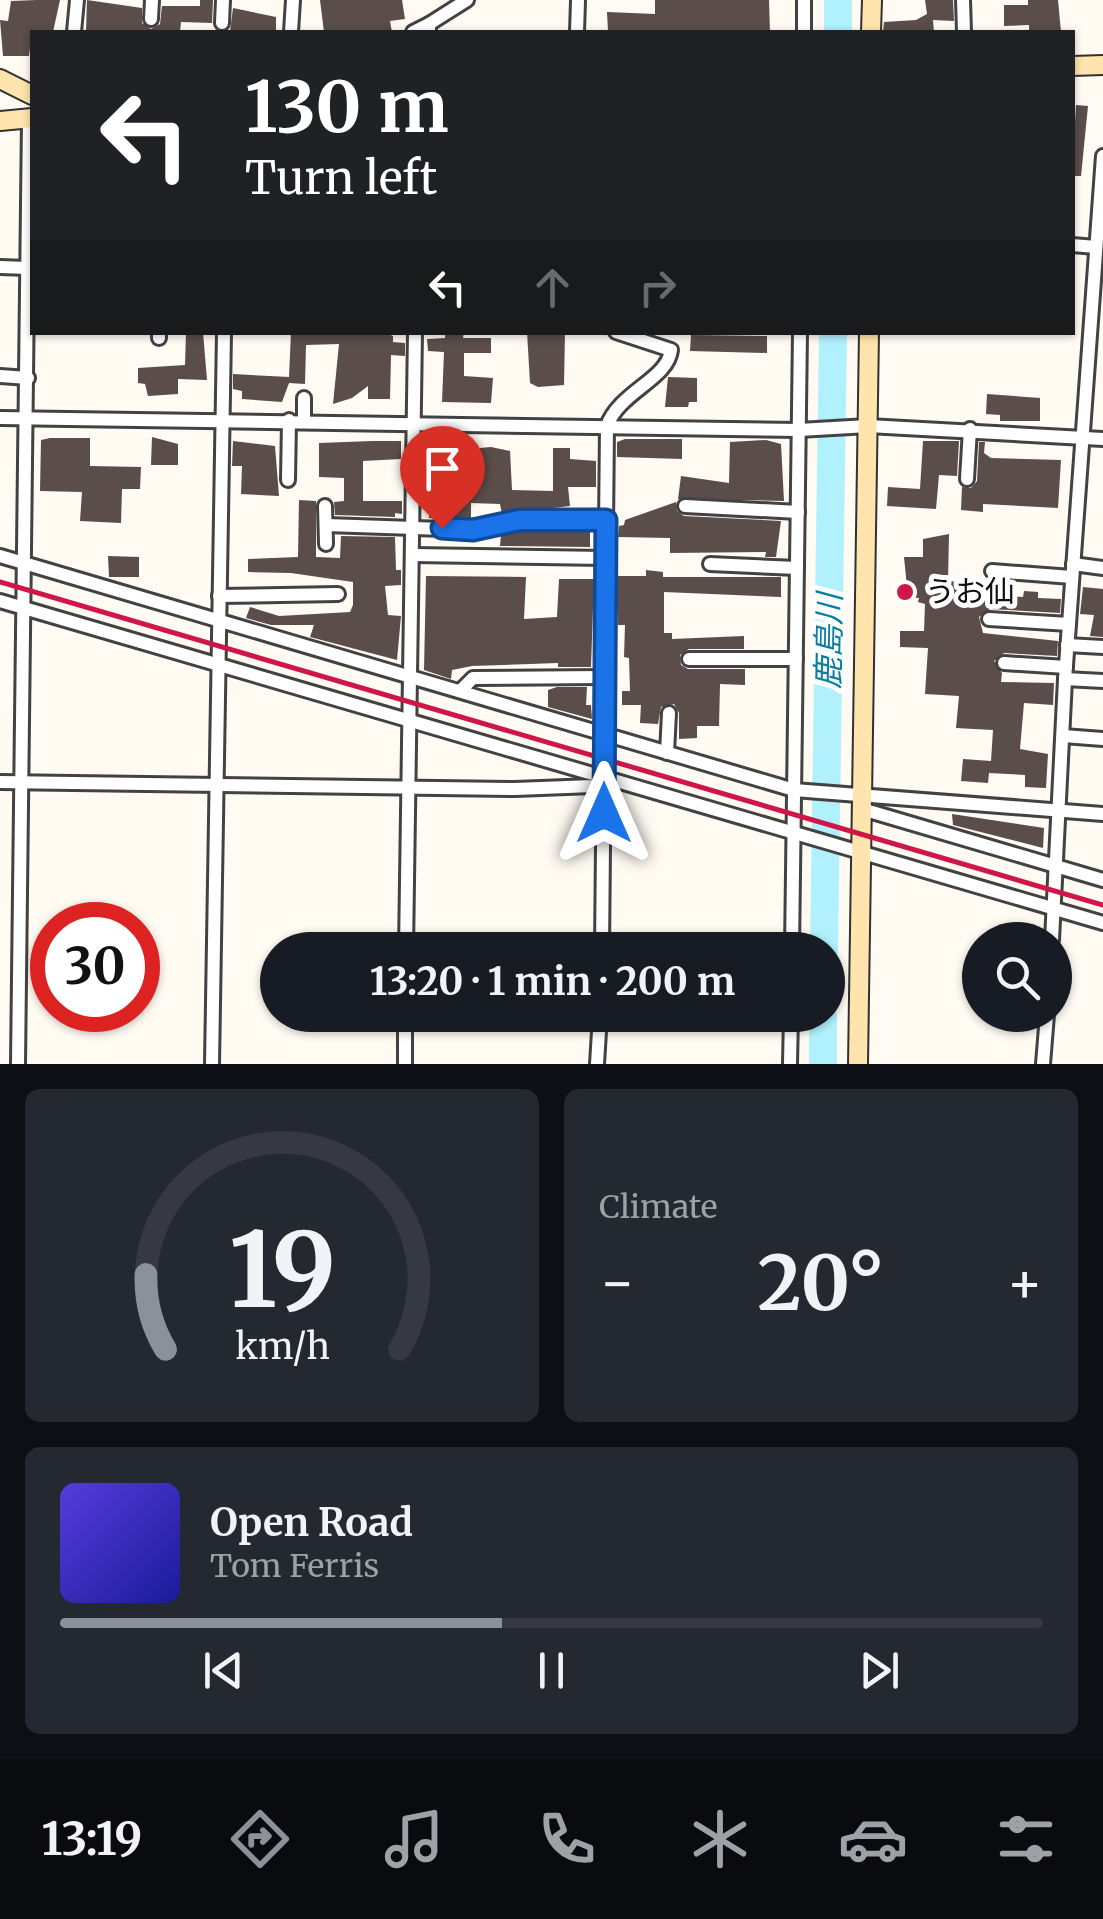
<!DOCTYPE html>
<html lang="en">
<head>
<meta charset="utf-8">
<style>
	body { margin:0; font-family:Merriweather,"Noto Sans JP",serif; background:#242831; color:#f1f3f6; height:100vh; display:flex; flex-direction:column; font-size:38px; white-space:nowrap }
	* { box-sizing:border-box; margin:0 }
	p { font-size:32px; color:#9ea1a6 }
	.icon { flex:none; width:55px; height:55px; fill:none; stroke:currentColor; stroke-width:2; stroke-linecap:round; stroke-linejoin:round }
	.map { position:relative; height:1064px; overflow:hidden }
	.sheet { display:flex; flex-direction:column; gap:25px; padding:25px; background:#0d0f14; flex:1 }
	.sheet>* { flex:none }
	.guide { position:absolute; left:30px; top:30px; width:1045px; height:305px; border-radius:0px; box-shadow:0 2px 8px #0004; background:#202124; color:#fff; overflow:hidden }
	.fabs { position:absolute; left:962px; top:922px; display:grid; gap:20px }
	.fabs a { display:grid; place-items:center; width:110px; height:110px; border-radius:50%; background:#171b24; box-shadow:0 2px 8px #0004; font-size:50px }
	.speed { position:absolute; left:30px; top:902px; display:flex; gap:20px; font-size:50px; font-weight:700; text-align:center }
	.speed>* { display:grid; place-content:center; width:130px; height:130px; border-radius:50%; background:#171b24; box-shadow:0 2px 8px #0004; line-height:1 }
	.speed .limit { border:15px solid #d22; background:#fff; color:#111 }
	.pin { position:absolute; display:grid; place-items:center; width:85px; height:85px; color:#fff; margin:-102px -42px; border-radius:50% 50% 50% 0; rotate:-45deg; box-shadow:0 0 10px #0007 }
	.pin .icon { rotate:45deg }
	.me { position:absolute; width:110px; margin:-55px; rotate:0deg; stroke-linejoin:round; filter:drop-shadow(0 0 8px #0008) }
	.turn { display:flex; align-items:center; gap:35px; height:210px; padding:0 50px; font-size:45px }
	.turn .icon { width:130px; height:130px; stroke-width:2.5 }
	.turn b { display:block; font-size:70px; line-height:85px }
	.lanes { display:flex; align-items:center; height:95px; padding:0 50px; background:#0003; justify-content:center; gap:50px; direction:ltr }
	.lanes .off { opacity:.35 }
	.big { font-size:75px; font-weight:700; line-height:1.1 }
	.sheet .tile { flex:1; display:flex; flex-direction:column; justify-content:center; gap:15px; min-width:0; padding:0 35px; border-radius:15px; background:#242831 }
	.sheet .dial { align-items:center; gap:0 }
	.dial svg { height:260px; overflow:visible; fill:none; stroke:#363941; stroke-width:7; stroke-linecap:round; text-anchor:middle }
	.dial text { fill:#f1f3f6; stroke:none }
	.song { display:flex; align-items:center; gap:30px }
	.cover { width:120px; height:120px; border-radius:15px; background:linear-gradient(135deg,hsl(250 70% 55%),hsl(240 70% 35%)) }
	.played { height:10px; border-radius:5px; background:linear-gradient(90deg,#8c9099 45%,#363941 45%) }
	.keys { display:flex; justify-content:space-around; direction:ltr }
	.heat { display:flex; justify-content:space-between; align-items:center; font-size:55px; direction:ltr }
	.sheet .tiles { flex:1; display:grid; gap:25px; grid-template-columns:1fr 1fr }
	.tile:last-child { grid-column:span 2 }
	.trip { position:absolute; left:260px; top:932px; width:585px; height:100px; border-radius:50px; background:#171b24; box-shadow:0 2px 8px #0004; font-weight:700; line-height:100px; text-align:center }
	.tab-bar { display:flex; height:160px; justify-content:space-around; align-items:center; background:#090b0e; color:#9ea1a6 }
	.tab-bar .icon { width:70px; height:70px }
	.tab-bar .on { color:#8c9099 }
	.tab-bar b { font-size:45px; color:#f1f3f6 }
	.map>svg:first-child { display:block }
	.lines { fill:none; stroke-linecap:round; stroke-linejoin:round }
	.river { stroke:#b0f1fd; stroke-width:28 }
	.building { fill:#5a4d4a }
	.street-casing { stroke:#424242; stroke-width:18 }
	.secondary-casing { stroke:#313131; stroke-width:22 }
	.street { stroke:#fff; stroke-width:12 }
	.secondary { stroke:#ffe4ad; stroke-width:18 }
	.rail { stroke:#d01648; stroke-width:5 }
	.route-casing { stroke:#114b97; stroke-width:25 }
	.route { stroke:#1a73e8; stroke-width:18 }
	.poi-dot { fill:#d01648; stroke:#fff; stroke-width:4 }
	.labels { text-anchor:middle; stroke-width:10; stroke-linejoin:round; paint-order:stroke }
	.poi-label { font-size:30px; fill:#0f0f0f; stroke:#fff; text-anchor:start }
	.water-label { font-size:32px; font-style:italic; fill:#0a80a1; stroke:#fff }
</style>
</head>
<body>
<div class="map">
<svg width="1103" height="1064" viewBox="0 0 1103 1064">
	<rect width="100%" height="100%" fill="#fffaf2"/>
	<g class="lines">
		<g class="river">
			<path d="M838 32V0"/>
			<path d="M824 950 833 332"/>
			<path d="M823 1064V1015"/>
		</g>
	</g>
	<g class="building">
		<path d="M37 0H60L53 32H32L29 56H3L0 20 8 21 11 1Z"/>
		<path d="M87 0 142 8V23L151 29 160 24 162 6H200V0H213L212 23 181 22 180 32H86Z"/>
		<path d="M320 0H402L405 19 390 21 392 32H324Z"/>
		<path d="M655 0H769L770 32H608L607 12 655 14Z"/>
		<path d="M925 0H953L954 21 933 20 934 32H883L884 22 916 20 927 14Z"/>
		<path d="M1028 0H1058L1061 32H1029V25L1004 26V5H1028Z"/>
		<path d="M233 8 276 17V32H230Z"/>
		<path d="M1076 105 1088 106 1081 176H1072Z"/>
		<path d="M186 332H203L207 380 178 379V394L148 396 145 384 138 383V368L185 365Z"/>
		<path d="M291 332H383L393 336V342L405 343V356L391 355 390 399H368V386L352 398 333 404 339 344 306 345 305 384 289 383 282 402 242 399V391L233 389V374L289 377Z"/>
		<path d="M445 332H464L463 338H491V353H464V376L493 378 491 403 442 402 444 352 428 351 427 339 445 338Z"/>
		<path d="M527 332H565L564 385 538 387 530 383Z"/>
		<path d="M691 335 767 336V353L690 351Z"/>
		<path d="M668 377 697 378V402H689L688 407H665Z"/>
		<path d="M987 394 1040 398V421H1000V415L986 414Z"/>
		<path d="M152 437 178 444V465H151Z"/>
		<path d="M50 438H90V466L141 467 140 489H122L121 523 80 521 82 492 40 491 41 440Z"/>
		<path d="M625 439H682V459L617 457V442Z"/>
		<path d="M766 440 781 444 784 501 678 499 681 476 729 483 730 442Z"/>
		<path d="M233 441 275 446 279 496 241 494 242 466H232Z"/>
		<path d="M373 441H401V459L363 461V501H402V514L395 513V517L335 515 334 502 344 501V478L319 477V443Z"/>
		<path d="M923 441H959L957 476 939 475 936 509 887 506 888 487 920 489Z"/>
		<path d="M979 442H985L984 453 991 458 1061 460 1058 508 983 504V512L961 510 962 487 971 488 977 481Z"/>
		<path d="M491 447 510 451 512 490 553 491V448H570V459L596 461V487H568L570 506 502 514 500 504 471 503V520L429 518 436 450 480 452V448Z"/>
		<path d="M299 500 316 501V557L340 558 341 536 395 537 396 570H401V585L385 586 388 615 401 616 397 660 310 637 314 625H271L246 618 250 607 279 616 350 612 353 605V582L291 573 248 572V559L298 557Z"/>
		<path d="M676 502 677 511 684 516 781 521 776 557H765L766 552 670 553V538L618 537 619 526 624 525 625 520Z"/>
		<path d="M520 530 590 531V547L500 546 501 534Z"/>
		<path d="M949 534 948 581 981 584 980 594 1023 597 1024 591 1038 592V598L1061 599 1060 613 990 609 979 617 983 633 1058 641 1057 656 1004 653 994 661 1002 673 1001 682 1054 683 1053 705 1024 703 1020 749 1048 754 1046 788 1025 787V775L989 773 988 783 961 781 963 759 991 761 993 730 956 728 959 696 925 694 928 648 900 647V631H924L925 604 918 602 919 598 908 597 904 557H923V539Z"/>
		<path d="M108 556 139 557V577H109Z"/>
		<path d="M646 570 663 572V577H781V597L664 592V633H672V639L744 636V649H689L680 655 681 665 688 669H745V685L720 684 719 726H697V738L679 739V713L674 704 661 707 658 724 640 723 641 705H622V691H630L629 658 624 657 625 625H618L616 576H646Z"/>
		<path d="M426 576 526 577 524 619 557 617 559 579H594L591 667H558V663L472 666 452 670 451 679 424 670Z"/>
		<path d="M1083 587 1103 589V637L1090 636 1094 615 1080 614Z"/>
		<path d="M557 687H587L586 705H591L592 719 548 707V690Z"/>
		<path d="M952 814 1044 828 1043 848 953 825Z"/>
	</g>
	<g class="lines">
		<defs>
			<g id="street">
				<path d="M963 0 964 32"/>
				<path d="M151 19 152 0"/>
				<path d="M222 23 223 0"/>
				<path d="M74 32 77 0"/>
				<path d="M291 32 293 0"/>
				<path d="M413 32 429 24"/>
				<path d="M429 32V24L467 0"/>
				<path d="M577 32 578 1"/>
				<path d="M804 32V0"/>
				<path d="M1072 245 1096 247"/>
				<path d="M0 267 28 268"/>
				<path d="M159 338V332"/>
				<path d="M0 376 28 378"/>
				<path d="M0 418 799 430 868 426 1103 439"/>
				<path d="M304 420V398"/>
				<path d="M967 479 970 429"/>
				<path d="M288 480 289 420"/>
				<path d="M325 506 326 544"/>
				<path d="M685 506 798 512"/>
				<path d="M326 525 473 530 519 520H606"/>
				<path d="M413 555 605 558"/>
				<path d="M0 556 794 790 1103 814"/>
				<path d="M710 564 797 568"/>
				<path d="M1073 564 1103 568"/>
				<path d="M992 571 1072 577"/>
				<path d="M219 596 338 594"/>
				<path d="M0 601 1103 923"/>
				<path d="M989 619 1069 624"/>
				<path d="M1067 645 1103 647"/>
				<path d="M689 659H796"/>
				<path d="M1004 663 1066 667"/>
				<path d="M1065 679 1103 681"/>
				<path d="M460 691 473 678 605 677"/>
				<path d="M1063 736 1103 739"/>
				<path d="M667 753 669 713"/>
				<path d="M0 782 515 789 593 786 605 779"/>
				<path d="M862 809 1103 880"/>
				<path d="M1052 940 1065 679 1103 156"/>
				<path d="M406 950 415 332"/>
				<path d="M602 950 607 426C619 392 668 379 671 350L616 332"/>
				<path d="M792 950 800 332"/>
				<path d="M18 1064 29 119"/>
				<path d="M212 1064 224 332"/>
				<path d="M405 1064V1015"/>
				<path d="M597 1064 600 1015"/>
				<path d="M790 1064 791 1015"/>
				<path d="M1043 1064 1047 1015"/>
			</g>
			<g id="secondary">
				<path d="M871 32 872 0"/>
				<path d="M1072 66 1103 65"/>
				<path d="M0 79 32 95"/>
				<path d="M0 121 32 118"/>
				<path d="M858 1064 869 332"/>
			</g>
		</defs>
		<use href="#street" class="street-casing"/>
		<use href="#secondary" class="secondary-casing"/>
		<use href="#street" class="street"/>
		<use href="#secondary" class="secondary"/>
		<path class="rail" d="M0 582 1103 905"/>
	</g>
	<g class="lines">
		<defs>
			<path id="route" d="M442 528 473 530 519 520H606L604 813"/>
		</defs>
		<use href="#route" class="route-casing"/>
		<use href="#route" class="route"/>
	</g>
	<circle class="poi-dot" cx="905" cy="592" r="10"/>
	<g class="labels">
		<g class="poi-label">
			<text x="925" y="602">うお仙</text>
		</g>
		<g class="water-label">
			<text transform="translate(829 641) rotate(-89)" y="11">鹿島川</text>
		</g>
	</g>
</svg>
<div class="fabs">
<a><svg class="icon" aria-label="search" viewBox="0 0 24 24"><circle cx="10" cy="10" r="6"/><path d="M15 15l6 6"/></svg></a>
</div>
<div class="speed"><div class="limit">30</div></div>
<div class="pin" style="left:442px;top:528px;background:#d93025"><svg class="icon" aria-label="arrive" viewBox="0 0 24 24"><path d="M6 21V4h12l-3 4 3 4H6"/></svg></div>
<svg class="me" style="left:604px;top:813px" viewBox="-20 -20 40 40"><path d="M0-17L14 15 0 8-14 15z" fill="#1a73e8" stroke="#fff" stroke-width="4"/></svg>
<div class="trip">13:20 · 1 min · 200 m</div>
<div class="guide">
<div class="turn"><svg class="icon" aria-label="left" viewBox="0 0 24 24"><path d="M17 20v-9H6M10 6l-5 5 5 5"/></svg><div><b>130 m</b>Turn left</div></div>
<div class="lanes"><svg class="icon" aria-label="left" viewBox="0 0 24 24"><path d="M17 20v-9H6M10 6l-5 5 5 5"/></svg><svg class="icon off" aria-label="ahead" viewBox="0 0 24 24"><path d="M12 20V5M6 11l6-6 6 6"/></svg><svg class="icon off" aria-label="right" viewBox="0 0 24 24"><path d="M7 20v-9h11M14 6l5 5-5 5"/></svg></div>
</div>
</div>
<section class="sheet">
<div class="tiles">
<div class="tile dial"><svg viewBox="0 0 100 80">
<path d="M14 69A42 42 0 1 1 86 69"/>
<path d="M14 69A42 42 0 0 1 8 46" stroke="#8c9099"/>
<text x="50" y="56" font-size="32" font-weight="700">19</text>
<text x="50" y="72" font-size="11">km/h</text>
</svg></div>
<div class="tile"><p>Climate</p>
<div class="heat"><a>−</a><b class="big">20°</b><a>+</a></div>
</div>
<div class="tile">
<div class="song"><i class="cover"></i><div><b>Open Road</b><p>Tom Ferris</p></div></div>
<div class="played"></div>
<div class="keys"><svg class="icon" aria-label="previous" viewBox="0 0 24 24"><path d="M18 5L8 12l10 7zM5 5v14"/></svg><svg class="icon" aria-label="pause" viewBox="0 0 24 24"><path d="M8 5v14M16 5v14"/></svg><svg class="icon" aria-label="next" viewBox="0 0 24 24"><path d="M6 5l10 7-10 7zM19 5v14"/></svg></div>
</div>
</div>
</section>
<nav class="tab-bar">
<b>13:19</b>
<svg class="icon on" aria-label="directions" viewBox="0 0 24 24"><path d="M12 3l9 9-9 9-9-9zM9 14v-3h6M13 9l2 2-2 2"/></svg>
<svg class="icon" aria-label="music" viewBox="0 0 24 24"><path d="M9 18V5l10-2v13"/><circle cx="6" cy="18" r="3"/><circle cx="16" cy="16" r="3"/></svg>
<svg class="icon" aria-label="phone" viewBox="0 0 24 24"><path d="M5 4h4l2 5-3 2q2 4 5 5l2-3 5 2v4C11 20 4 13 5 4z"/></svg>
<svg class="icon" aria-label="climate" viewBox="0 0 24 24"><path d="M12 3v18M4 7l16 10M4 17L20 7"/></svg>
<svg class="icon" aria-label="car" viewBox="0 0 24 24"><path d="M5 17H2v-5l4-1 3-4h7l3 4 3 1v5h-3M9 17h6M6 11h13"/><circle cx="7" cy="17" r="2"/><circle cx="17" cy="17" r="2"/></svg>
<svg class="icon" aria-label="filters" viewBox="0 0 24 24"><path d="M4 7h16M4 17h16"/><circle cx="9" cy="7" r="2"/><circle cx="15" cy="17" r="2"/></svg>
</nav>
</body>
</html>
